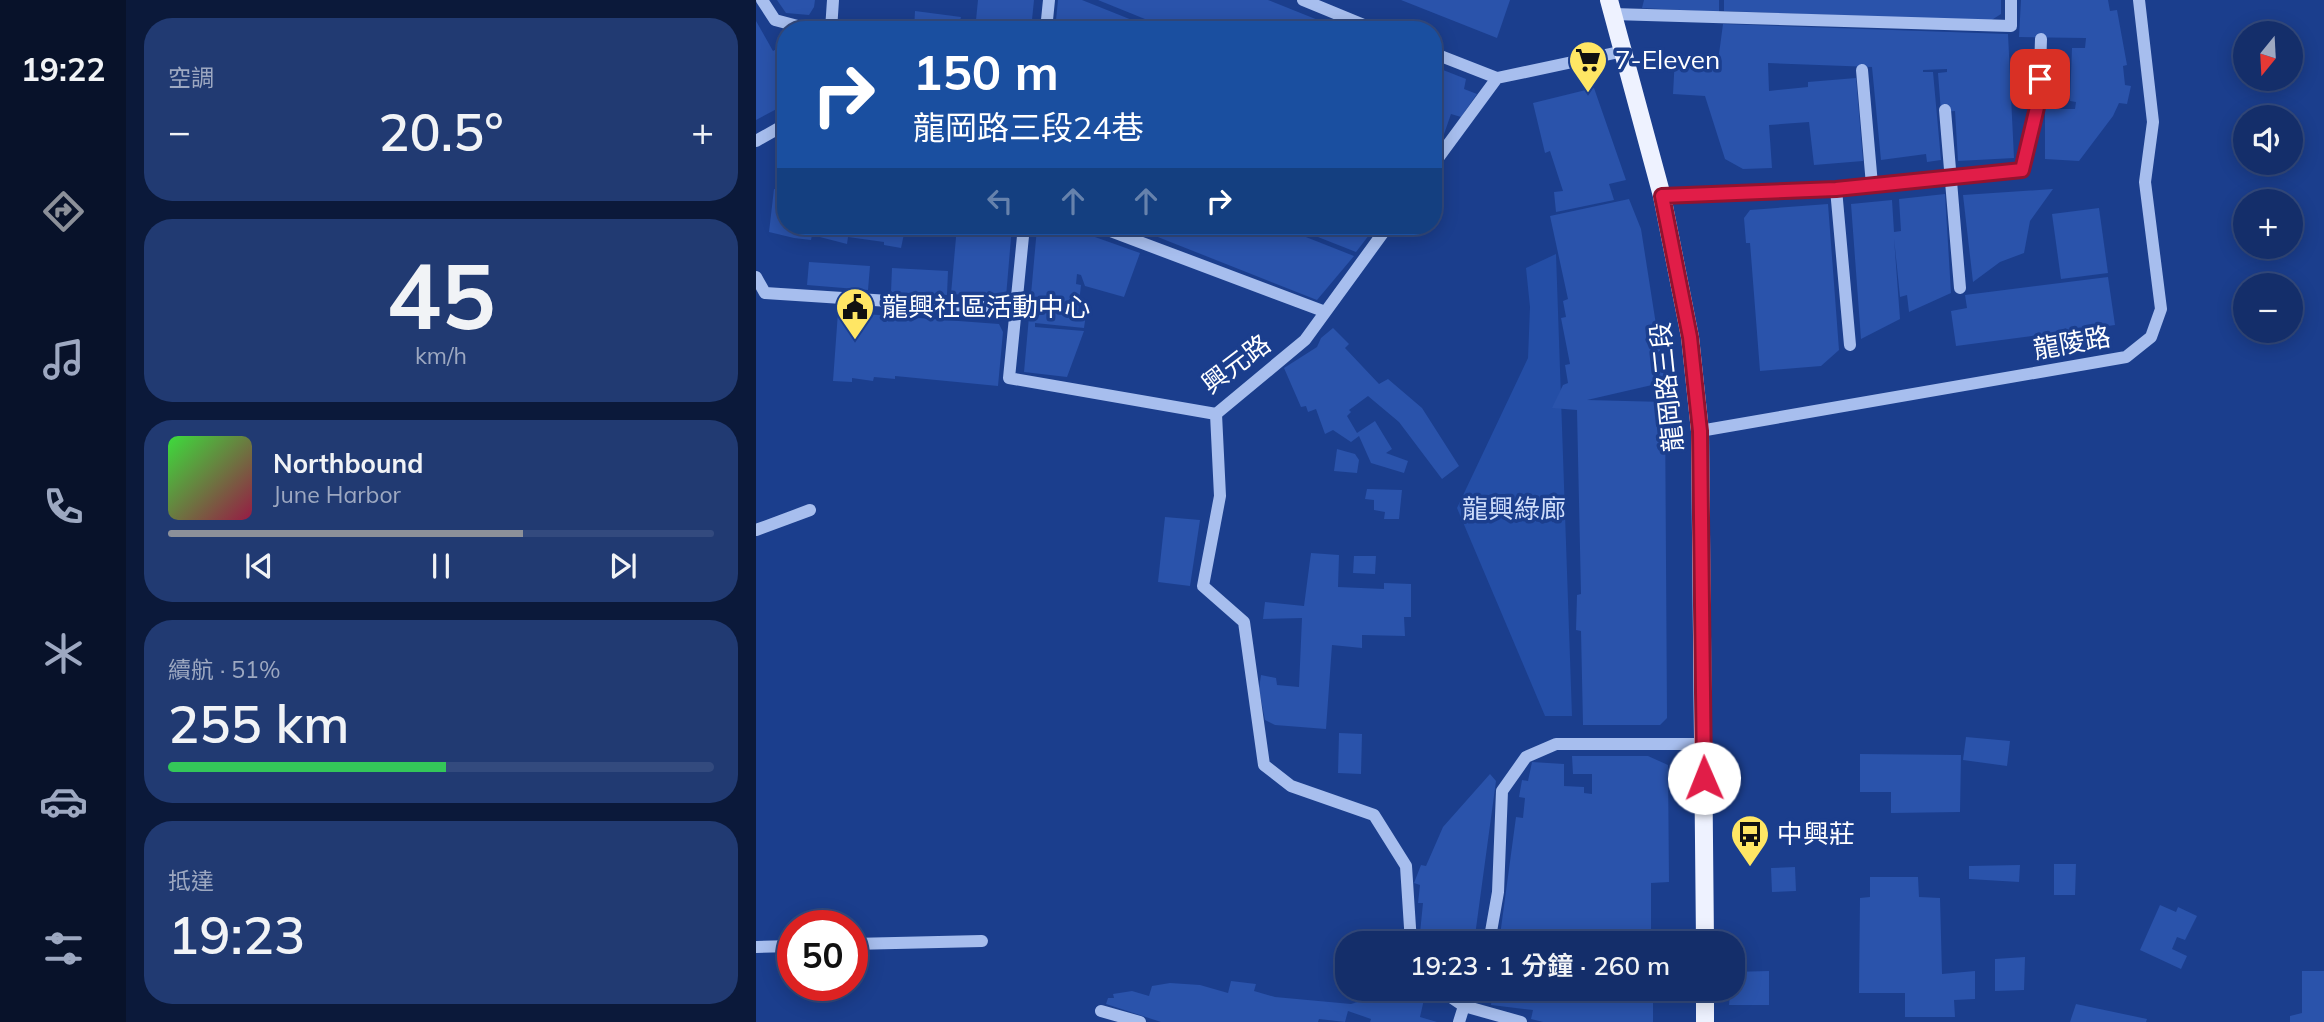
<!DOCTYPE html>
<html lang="zh-TW">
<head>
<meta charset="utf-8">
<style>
	body { margin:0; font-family:Mulish,"Noto Sans TC",sans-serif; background:#213a72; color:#f1f3f6; height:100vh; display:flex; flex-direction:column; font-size:26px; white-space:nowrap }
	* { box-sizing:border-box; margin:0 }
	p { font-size:23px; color:#9da8c1 }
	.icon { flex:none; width:38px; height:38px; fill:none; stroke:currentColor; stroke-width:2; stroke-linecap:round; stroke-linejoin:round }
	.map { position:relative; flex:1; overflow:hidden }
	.details { display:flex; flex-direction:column; gap:18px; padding:18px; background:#0b193a; width:630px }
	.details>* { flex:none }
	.top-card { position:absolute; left:21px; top:21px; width:665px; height:214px; border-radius:28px; box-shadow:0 4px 18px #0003,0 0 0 2px #334a7e; background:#1a4fa0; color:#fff; overflow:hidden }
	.needle { width:46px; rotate:198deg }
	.tools { position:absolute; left:1477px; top:21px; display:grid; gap:14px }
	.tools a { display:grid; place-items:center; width:70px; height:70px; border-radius:50%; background:#142e6a; box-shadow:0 4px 18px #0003,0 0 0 2px #334a7e; font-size:35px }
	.speed { position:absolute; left:21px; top:910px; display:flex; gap:14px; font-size:35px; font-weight:700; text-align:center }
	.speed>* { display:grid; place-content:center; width:91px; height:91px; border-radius:50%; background:#142e6a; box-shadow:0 4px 18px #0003,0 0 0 2px #334a7e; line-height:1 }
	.speed .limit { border:10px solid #d22; background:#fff; color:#111 }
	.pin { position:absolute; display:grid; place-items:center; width:60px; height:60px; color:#fff; margin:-30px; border-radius:14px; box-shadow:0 4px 10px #0006 }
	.me { position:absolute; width:77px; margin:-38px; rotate:359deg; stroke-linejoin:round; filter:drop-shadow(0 0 5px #0008) }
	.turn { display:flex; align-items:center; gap:24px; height:147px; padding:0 21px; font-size:32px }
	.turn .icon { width:91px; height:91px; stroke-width:2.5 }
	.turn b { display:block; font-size:49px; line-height:60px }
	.lanes { display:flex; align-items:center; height:66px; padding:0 21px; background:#0003; justify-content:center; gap:35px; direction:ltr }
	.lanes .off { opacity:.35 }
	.big { font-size:52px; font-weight:600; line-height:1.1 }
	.details .card { flex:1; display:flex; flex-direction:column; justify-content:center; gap:10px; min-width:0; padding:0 24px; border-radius:28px; background:#213a72 }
	.details .dial { align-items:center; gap:0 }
	.dial b { font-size:91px; line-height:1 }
	.song { display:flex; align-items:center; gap:21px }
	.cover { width:84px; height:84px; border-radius:10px; background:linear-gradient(135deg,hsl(120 70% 55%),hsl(340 70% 35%)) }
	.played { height:7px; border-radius:4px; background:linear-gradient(90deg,#8c9099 65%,#334a7e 65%) }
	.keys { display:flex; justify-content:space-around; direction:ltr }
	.heat { display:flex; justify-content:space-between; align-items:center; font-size:38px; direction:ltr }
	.charge { height:10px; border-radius:5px; background:linear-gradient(90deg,#34c759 51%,#334a7e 0) }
	.trip { position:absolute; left:579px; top:931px; width:410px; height:70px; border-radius:28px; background:#142e6a; box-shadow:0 4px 18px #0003,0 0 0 2px #334a7e; font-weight:600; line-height:70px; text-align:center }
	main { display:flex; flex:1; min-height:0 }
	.dock { display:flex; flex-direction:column; width:126px; justify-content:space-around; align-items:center; background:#08122a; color:#9da8c1 }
	.dock .icon { width:49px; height:49px }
	.dock .on { color:#8c9099 }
	.dock b { font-size:32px; color:#f1f3f6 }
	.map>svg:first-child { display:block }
	.green { fill:#244ea6 }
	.building { fill:#2a53ab }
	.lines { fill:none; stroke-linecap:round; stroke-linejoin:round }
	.minor { stroke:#a7beee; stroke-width:12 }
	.major { stroke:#eef2ff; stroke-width:18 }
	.route-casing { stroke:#92132f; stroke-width:18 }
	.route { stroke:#e11d48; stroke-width:12 }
	.labels { text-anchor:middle; stroke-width:7; stroke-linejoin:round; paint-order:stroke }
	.poi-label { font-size:26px; fill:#fff; stroke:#1b3e8d; text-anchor:start }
	.street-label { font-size:26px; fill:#fff; stroke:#1b3e8d }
	.park-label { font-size:26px; fill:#cddcfa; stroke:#1b3e8d }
</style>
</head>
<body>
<main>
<nav class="dock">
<b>19:22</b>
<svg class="icon on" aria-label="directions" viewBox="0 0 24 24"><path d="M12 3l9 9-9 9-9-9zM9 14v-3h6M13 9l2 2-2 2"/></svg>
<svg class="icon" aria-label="music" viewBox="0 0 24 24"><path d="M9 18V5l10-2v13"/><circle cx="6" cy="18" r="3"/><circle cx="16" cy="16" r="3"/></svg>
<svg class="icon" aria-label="phone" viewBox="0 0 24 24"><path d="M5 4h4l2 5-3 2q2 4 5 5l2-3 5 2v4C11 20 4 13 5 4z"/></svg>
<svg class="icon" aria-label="climate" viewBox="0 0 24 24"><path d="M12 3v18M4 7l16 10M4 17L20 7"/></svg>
<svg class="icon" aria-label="car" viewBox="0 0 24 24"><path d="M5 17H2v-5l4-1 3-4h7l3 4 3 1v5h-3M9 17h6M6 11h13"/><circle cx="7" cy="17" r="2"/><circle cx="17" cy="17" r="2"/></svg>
<svg class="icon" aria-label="filters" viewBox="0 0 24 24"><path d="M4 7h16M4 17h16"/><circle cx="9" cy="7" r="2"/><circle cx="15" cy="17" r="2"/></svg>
</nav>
<section class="details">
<div class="card"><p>空調</p>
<div class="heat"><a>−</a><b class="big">20.5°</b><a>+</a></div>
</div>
<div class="card dial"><b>45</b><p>km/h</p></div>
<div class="card">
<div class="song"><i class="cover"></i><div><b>Northbound</b><p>June Harbor</p></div></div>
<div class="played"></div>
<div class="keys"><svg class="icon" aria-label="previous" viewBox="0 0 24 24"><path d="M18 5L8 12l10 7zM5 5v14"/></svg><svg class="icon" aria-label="pause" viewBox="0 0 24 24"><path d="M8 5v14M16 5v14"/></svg><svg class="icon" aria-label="next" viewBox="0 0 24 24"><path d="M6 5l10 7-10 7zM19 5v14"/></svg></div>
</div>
<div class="card"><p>續航 · 51%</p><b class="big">255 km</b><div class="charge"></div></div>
<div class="card"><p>抵達</p><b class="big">19:23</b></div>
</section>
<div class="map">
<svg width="1568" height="1022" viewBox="0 0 1568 1022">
	<rect width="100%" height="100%" fill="#1b3e8d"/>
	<path class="green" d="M800 254 816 716H789L701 508 772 358 774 307 770 268Z"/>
	<g class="building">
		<path d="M21 0H59L58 7 53 15 30 13Z"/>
		<path d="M222 0H278L275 30H219Z"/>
		<path d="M302 0H326L401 30H299Z"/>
		<path d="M342 0H512L587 30H416Z"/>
		<path d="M645 0H754L741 38Z"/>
		<path d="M888 0H963V12L886 8Z"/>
		<path d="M968 0H1245V14L1234 21 968 11Z"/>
		<path d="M1265 0H1352L1354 11 1361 10 1371 65 1367 66 1369 85 1375 86 1371 104 1363 103 1357 116 1323 161 1289 159V109H1319L1320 102 1314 101 1316 48H1329L1330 38 1263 37Z"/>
		<path d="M159 11 205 17 203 25H209L208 30H158Z"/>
		<path d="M0 21 17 51 30 44V81L27 83 30 104 0 120Z"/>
		<path d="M967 24 1252 34 1258 158 1202 161 1199 111 1185 112 1182 73 1191 72V69L1167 70V72H1177L1185 160 1171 162 1170 154 1125 160 1116 67 1012 63 1013 91 1052 87V82L1100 78 1107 161 1058 165 1053 122 1013 125 1016 168 987 169 969 159 949 96 917 94 919 57 963 54Z"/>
		<path d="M677 66 710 79 708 89 721 94 705 117 695 114 687 137 677 133Z"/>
		<path d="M838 88 870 180 853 184 858 200 800 212 798 192 807 191 794 151 789 153 777 103Z"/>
		<path d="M18 189 30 190V226H188V231L155 229 154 235 148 234 145 248 128 245V242L92 237 91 244 56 235 55 240 38 238 13 232Z"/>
		<path d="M1297 189 1274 221 1268 253 1244 262 1217 282 1207 195Z"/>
		<path d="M1189 194 1195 293 1153 312 1151 295 1144 297 1138 238 1144 319 1105 339 1095 204 1136 200 1138 232 1145 231 1143 199Z"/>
		<path d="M873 199 885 229 909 382 831 400 909 402 911 718 904 725H827L825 631 820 630 821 595 825 594 821 410 796 408 807 385 812 383 809 365 814 364 805 318 810 317 807 301 812 299 794 216Z"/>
		<path d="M1072 204 1083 350 1065 366 1004 371 994 243H990L988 218 994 210Z"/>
		<path d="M1343 208 1352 273 1305 279 1296 214Z"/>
		<path d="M201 226H256L250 297 195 294Z"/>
		<path d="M285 226H308L384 253 368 297 329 286 325 275 321 274 320 284 325 285 322 312 330 314 328 328 279 323V327L328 331 311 377 268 372 281 228Z"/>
		<path d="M374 226H522L598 256 561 300Z"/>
		<path d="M534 226H620L600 252Z"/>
		<path d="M53 262 114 266 112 290 51 285Z"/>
		<path d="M136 268 192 271 191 295 135 292Z"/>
		<path d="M1352 277 1359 325 1200 346 1195 311 1211 308 1209 295Z"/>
		<path d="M82 312 243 324 247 332 242 386 139 376V379L118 377 117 381 96 378V382L77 381Z"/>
		<path d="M577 328 593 344 589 348 623 384 632 379 666 408 703 466 686 479 643 422 612 396 593 410 595 412 591 416 601 433 619 421 636 449 630 453 652 461 648 473 615 463 603 436 595 442 577 430 569 434 560 409 552 412 550 406 545 407 528 368 561 347 565 338Z"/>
		<path d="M581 449 599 454 603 460 601 473 578 471Z"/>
		<path d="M611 489 646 490 643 519H628L629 512 618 510V500L609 499Z"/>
		<path d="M409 517 444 520 434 586 402 582Z"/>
		<path d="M555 553 583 555 582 587 628 589V583L655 584V617H648L649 636 606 635V648L576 645 570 729 519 725 509 720 503 689 505 675 520 678 521 685 543 687 546 618 507 619 509 602 548 606Z"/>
		<path d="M598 556H620L619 574 597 573Z"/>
		<path d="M583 733 606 734 605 774 582 773Z"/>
		<path d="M1210 737 1254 741 1251 766 1207 760Z"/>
		<path d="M1104 754 1205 755 1204 812 1135 813V792H1104Z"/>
		<path d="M816 756H892L912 765 913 882 895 883V932L915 930V943H743L760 817 767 818 769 798 763 797 766 780 772 781 776 762 808 764V786L828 787V793L836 794V774H817Z"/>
		<path d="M734 774 740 781 718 943H663L667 903H662L664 885 658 883 665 865 670 866 687 827Z"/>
		<path d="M1298 864H1320L1319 895H1298Z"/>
		<path d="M1264 865 1263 882 1213 879V866Z"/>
		<path d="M1039 867 1040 891 1016 892 1015 868Z"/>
		<path d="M1114 877H1162L1163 897 1184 898 1186 974 1219 971V999L1198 1000 1199 1017H1149V993H1103L1104 898 1114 897Z"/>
		<path d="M1404 905 1420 912 1422 907 1441 916 1429 940 1421 937 1416 949 1431 956 1425 969 1384 950Z"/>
		<path d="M1269 957 1268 990 1239 991V959Z"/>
		<path d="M1013 971V1005H973L976 972Z"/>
		<path d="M1546 971H1568V1022H1534V1016L1546 1013Z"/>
		<path d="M475 981 500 984 498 991 519 997 595 1004 643 989H664L669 995 664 1017 681 1022H614L615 1019 592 1011 589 1022 563 1019 562 1022H405L350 1004 352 998H358L357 994 376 991 393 996 396 986 414 983 444 985 472 993Z"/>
		<path d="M737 989H897V1022H787L775 1019 777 1010 735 1005Z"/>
		<path d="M1320 1004 1391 1019 1390 1022H1314Z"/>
	</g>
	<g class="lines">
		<g class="minor">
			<path d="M6 0 19 20 57 30"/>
			<path d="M547 0 620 30"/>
			<path d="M857 14 1255 26V0"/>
			<path d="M75 30 77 0"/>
			<path d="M290 30 293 0"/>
			<path d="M677 53 741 78"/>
			<path d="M1106 70 1116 185"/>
			<path d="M1189 110 1204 288"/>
			<path d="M0 141 30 124"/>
			<path d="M677 165 741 78 868 51"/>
			<path d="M1080 189 1094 345"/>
			<path d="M906 196 1080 189 1266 170 1283 99 1285 39"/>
			<path d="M268 226 253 378 460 414 549 340 632 226"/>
			<path d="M341 226 567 311"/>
			<path d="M0 277 9 293 257 309"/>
			<path d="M460 414 464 496 447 586 488 622 508 765 535 786 618 815 650 866 655 943"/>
			<path d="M944 431 1370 357 1395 337 1405 309 1389 182 1397 122 1383 0"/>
			<path d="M0 530 54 510"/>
			<path d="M733 943 742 892 746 791 770 757 800 744H948"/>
			<path d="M96 944 226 941"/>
			<path d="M0 947 37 946"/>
			<path d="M683 989 708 1006 765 1022"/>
			<path d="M345 1011 384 1022"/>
			<path d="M703 1022 708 1006 719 989"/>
		</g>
		<g class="major">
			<path d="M853 0 906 196 934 337 944 431 949 943"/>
			<path d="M949 989V1022"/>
		</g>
	</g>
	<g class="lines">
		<defs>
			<path id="route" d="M948 778 944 431 934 337 906 196 1080 189 1266 170 1283 99 1284 79"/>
		</defs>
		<use href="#route" class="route-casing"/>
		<use href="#route" class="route"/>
	</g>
	<defs>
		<symbol id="supermarket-pin" viewBox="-11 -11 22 30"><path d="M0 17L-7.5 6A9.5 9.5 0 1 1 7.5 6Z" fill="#ffe664" stroke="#1b3e8d"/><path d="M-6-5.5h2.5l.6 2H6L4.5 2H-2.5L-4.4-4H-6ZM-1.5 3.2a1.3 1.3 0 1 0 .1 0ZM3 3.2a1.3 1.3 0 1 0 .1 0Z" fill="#111"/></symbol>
		<symbol id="civic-pin" viewBox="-11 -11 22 30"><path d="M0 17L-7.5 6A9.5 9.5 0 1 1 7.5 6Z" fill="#ffe664" stroke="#1b3e8d"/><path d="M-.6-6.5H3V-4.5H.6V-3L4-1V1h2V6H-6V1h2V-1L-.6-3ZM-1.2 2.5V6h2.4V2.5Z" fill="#111"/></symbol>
		<symbol id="bus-pin" viewBox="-11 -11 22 30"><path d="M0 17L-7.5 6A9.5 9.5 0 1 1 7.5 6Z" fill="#ffe664" stroke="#1b3e8d"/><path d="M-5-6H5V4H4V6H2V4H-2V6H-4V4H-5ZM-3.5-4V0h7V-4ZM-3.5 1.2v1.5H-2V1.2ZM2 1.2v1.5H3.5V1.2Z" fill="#111"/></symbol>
	</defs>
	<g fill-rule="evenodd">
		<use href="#supermarket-pin" x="810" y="38" width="44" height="60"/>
		<use href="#civic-pin" x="77" y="285" width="44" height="60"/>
		<use href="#bus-pin" x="972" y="812" width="44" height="60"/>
	</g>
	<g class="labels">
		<g class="poi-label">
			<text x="859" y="69">7-Eleven</text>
			<text x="126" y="316">龍興社區活動中心</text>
			<text x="1021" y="843">中興莊</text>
		</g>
		<g class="street-label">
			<text transform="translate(1316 343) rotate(-10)" y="9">龍陵路</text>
			<text transform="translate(480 364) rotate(-37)" y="9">興元路</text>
			<text transform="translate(911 387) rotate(-96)" y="9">龍岡路三段</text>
		</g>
		<g class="park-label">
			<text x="758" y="518">龍興綠廊</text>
		</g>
	</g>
</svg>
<div class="tools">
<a><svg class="needle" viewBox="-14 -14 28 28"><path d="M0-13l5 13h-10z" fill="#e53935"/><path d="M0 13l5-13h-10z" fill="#9da8c1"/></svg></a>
<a><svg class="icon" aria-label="sound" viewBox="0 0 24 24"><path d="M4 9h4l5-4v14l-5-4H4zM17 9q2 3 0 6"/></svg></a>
<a>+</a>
<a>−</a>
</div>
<div class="speed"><div class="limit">50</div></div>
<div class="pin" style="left:1284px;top:79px;background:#d93025"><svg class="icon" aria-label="arrive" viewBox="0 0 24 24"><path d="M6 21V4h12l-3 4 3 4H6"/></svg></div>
<svg class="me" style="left:948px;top:778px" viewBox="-20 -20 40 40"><circle r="19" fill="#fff"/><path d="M0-13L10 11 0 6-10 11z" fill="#e11d48"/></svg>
<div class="trip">19:23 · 1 分鐘 · 260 m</div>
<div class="top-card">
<div class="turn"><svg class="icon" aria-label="right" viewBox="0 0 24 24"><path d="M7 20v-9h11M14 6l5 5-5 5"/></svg><div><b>150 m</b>龍岡路三段24巷</div></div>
<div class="lanes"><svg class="icon off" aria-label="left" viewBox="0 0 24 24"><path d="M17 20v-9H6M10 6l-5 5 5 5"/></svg><svg class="icon off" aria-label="ahead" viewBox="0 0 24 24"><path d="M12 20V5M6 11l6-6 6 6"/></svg><svg class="icon off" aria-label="ahead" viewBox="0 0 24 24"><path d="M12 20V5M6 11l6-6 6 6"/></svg><svg class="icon" aria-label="right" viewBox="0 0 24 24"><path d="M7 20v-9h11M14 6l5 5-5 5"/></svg></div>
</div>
</div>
</main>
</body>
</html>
